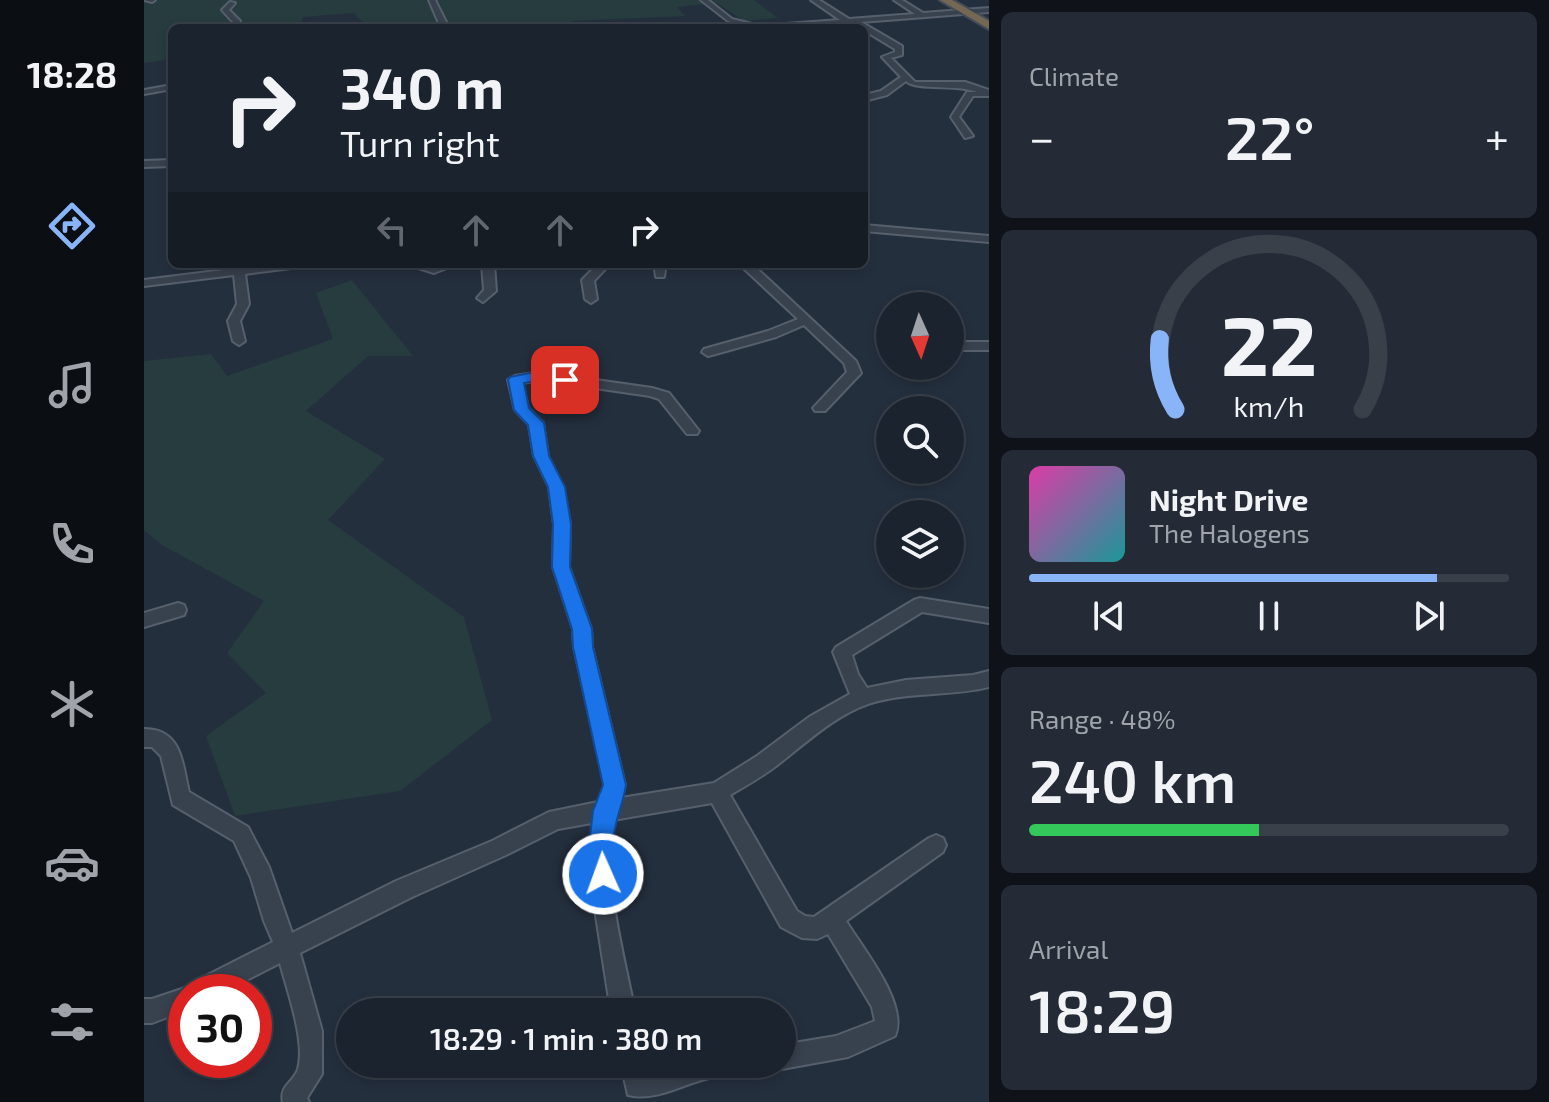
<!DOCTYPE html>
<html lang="en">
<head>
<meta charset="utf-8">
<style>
	body { margin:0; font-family:"Exo 2",sans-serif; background:#242b36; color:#f1f3f6; height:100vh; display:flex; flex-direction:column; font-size:30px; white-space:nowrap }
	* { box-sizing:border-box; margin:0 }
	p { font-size:26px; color:#a0a4aa }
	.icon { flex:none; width:44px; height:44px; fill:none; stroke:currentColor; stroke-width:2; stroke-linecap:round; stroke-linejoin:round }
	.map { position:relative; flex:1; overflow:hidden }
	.side { display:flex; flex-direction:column; gap:12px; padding:12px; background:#0f1319; width:560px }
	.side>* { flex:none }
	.top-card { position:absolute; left:24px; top:24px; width:700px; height:244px; border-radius:12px; box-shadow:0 4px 12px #0003,0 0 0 2px #39404a; background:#1b232e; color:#f1f3f6; overflow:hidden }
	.needle { width:52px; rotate:177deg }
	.fabs { position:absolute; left:732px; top:292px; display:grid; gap:16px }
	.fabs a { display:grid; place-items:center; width:88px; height:88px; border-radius:50%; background:#1b232e; box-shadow:0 4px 12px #0003,0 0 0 2px #39404a; font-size:40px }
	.speed { position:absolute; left:24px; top:974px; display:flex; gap:16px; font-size:40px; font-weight:700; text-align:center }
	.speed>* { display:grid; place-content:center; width:104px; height:104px; border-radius:50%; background:#1b232e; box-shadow:0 4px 12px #0003,0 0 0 2px #39404a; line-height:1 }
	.speed .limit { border:12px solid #d22; background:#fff; color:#111 }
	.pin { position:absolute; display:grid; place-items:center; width:68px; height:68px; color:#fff; margin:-34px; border-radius:16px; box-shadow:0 4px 12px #0006 }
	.me { position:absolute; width:88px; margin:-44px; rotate:358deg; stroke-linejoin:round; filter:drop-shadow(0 0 6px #0008) }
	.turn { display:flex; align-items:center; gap:28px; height:168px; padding:0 40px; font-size:36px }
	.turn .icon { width:104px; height:104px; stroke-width:2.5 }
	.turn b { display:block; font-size:56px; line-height:68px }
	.lanes { display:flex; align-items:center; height:76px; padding:0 40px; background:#0003; justify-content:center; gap:40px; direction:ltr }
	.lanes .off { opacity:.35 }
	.big { font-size:60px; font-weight:600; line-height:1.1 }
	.side .tile { flex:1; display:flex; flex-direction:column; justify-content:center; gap:12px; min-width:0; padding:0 28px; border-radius:12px; background:#242b36 }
	.side .dial { align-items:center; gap:0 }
	.dial svg { height:208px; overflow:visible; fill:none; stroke:#39404a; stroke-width:7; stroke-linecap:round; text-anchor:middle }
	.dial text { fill:#f1f3f6; stroke:none }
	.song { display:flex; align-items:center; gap:24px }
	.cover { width:96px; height:96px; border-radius:12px; background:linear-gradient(135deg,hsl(320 70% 55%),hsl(180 70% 35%)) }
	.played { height:8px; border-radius:4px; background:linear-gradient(90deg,#8ab4f8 85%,#39404a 85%) }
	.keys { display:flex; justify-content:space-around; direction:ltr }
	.heat { display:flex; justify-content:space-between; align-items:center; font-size:44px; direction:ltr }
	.charge { height:12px; border-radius:6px; background:linear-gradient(90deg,#34c759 48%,#39404a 0) }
	.trip { position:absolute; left:192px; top:998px; width:460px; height:80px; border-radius:40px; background:#1b232e; box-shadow:0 4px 12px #0003,0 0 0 2px #39404a; font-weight:600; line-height:80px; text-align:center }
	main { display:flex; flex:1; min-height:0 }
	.tabs { display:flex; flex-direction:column; width:144px; justify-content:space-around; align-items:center; background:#0b0e12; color:#a0a4aa }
	.tabs .icon { width:56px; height:56px }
	.tabs .on { color:#8ab4f8 }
	.tabs b { font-size:36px; color:#f1f3f6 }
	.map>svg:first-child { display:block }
	.green { fill:#263c3f }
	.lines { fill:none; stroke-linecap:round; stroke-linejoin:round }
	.minor-casing { stroke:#565f6c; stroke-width:4 }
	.highway-casing { stroke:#434c59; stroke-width:4 }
	.minor { fill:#38414e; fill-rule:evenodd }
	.highway { fill:#746855; fill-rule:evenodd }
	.route { fill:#1a73e8; stroke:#114b97; stroke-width:2 }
</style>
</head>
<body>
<main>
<nav class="tabs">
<b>18:28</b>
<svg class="icon on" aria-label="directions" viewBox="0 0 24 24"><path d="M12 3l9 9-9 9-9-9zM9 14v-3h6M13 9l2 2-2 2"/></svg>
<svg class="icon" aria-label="music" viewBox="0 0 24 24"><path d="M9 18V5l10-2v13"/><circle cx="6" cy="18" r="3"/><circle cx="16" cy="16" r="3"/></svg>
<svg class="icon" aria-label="phone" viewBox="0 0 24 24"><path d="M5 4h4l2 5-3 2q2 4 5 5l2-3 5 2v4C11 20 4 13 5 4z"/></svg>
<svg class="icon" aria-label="climate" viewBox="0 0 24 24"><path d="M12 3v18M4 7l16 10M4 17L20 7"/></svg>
<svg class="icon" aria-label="car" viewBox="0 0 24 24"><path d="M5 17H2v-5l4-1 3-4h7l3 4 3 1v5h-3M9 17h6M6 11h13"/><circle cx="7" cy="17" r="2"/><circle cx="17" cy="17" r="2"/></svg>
<svg class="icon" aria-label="filters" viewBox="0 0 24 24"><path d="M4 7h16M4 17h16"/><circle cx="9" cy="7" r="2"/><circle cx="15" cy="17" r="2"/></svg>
</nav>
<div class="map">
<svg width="845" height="1102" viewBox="0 0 845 1102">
	<rect width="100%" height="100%" fill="#242f3e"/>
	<g class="green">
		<path d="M14 0H610L634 18 600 21 573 3 533 7 541 16 428 21 434 28H224L210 13 159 17 155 28H28V59L0 63V1Z"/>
		<path d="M208 280 269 356H224L162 411 241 459 184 520 320 617 348 720 256 791 91 816 62 736 122 693 83 653 120 601 18 545 0 530V361L67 354 83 376 189 339 172 293Z"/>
	</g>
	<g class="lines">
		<defs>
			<g id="minor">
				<path d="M0 0H11L8 2Z"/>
				<path d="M285 0H291L305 28H297Z"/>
				<path d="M557 0H564L588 19 616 26 696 20 667 0H675L705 19 771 14 750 0H758L779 13 845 8V12L717 22 758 46V55L747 58 771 82H821L845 90V96H829L815 117 829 136 821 138 807 117 823 92H833C814 84 772 91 762 81L743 95 720 101V95L737 91 757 77 738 57 751 52V49L708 23 608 28 584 21Z"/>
				<path d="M86 2 91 3 85 10 96 21 97 28H89V22L78 10Z"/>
				<path d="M28 85V89L0 94V90Z"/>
				<path d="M28 160V166L0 167V161Z"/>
				<path d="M720 225 845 236V242L720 231Z"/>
				<path d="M128 264H161L155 267 101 274 105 304 96 321 101 341 95 345 89 341 84 321 93 304 90 275 0 286V280Z"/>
				<path d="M262 264 289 266 313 264 290 273Z"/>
				<path d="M338 264H350L352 291 339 302 333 298 340 290Z"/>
				<path d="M454 264H466L450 281 453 299 447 303 441 299 438 280Z"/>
				<path d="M510 264H522L520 277H512Z"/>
				<path d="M595 264H608L712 361 717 373 681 411H671L669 408 703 372 700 363 660 325 632 337 568 355 564 356 558 352 560 349 624 331 654 319Z"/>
				<rect x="806" y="342" width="39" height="8"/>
				<path d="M396 372 508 388 525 393 555 431 553 434H543L515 399 506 396 396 380 378 383 384 408 399 423 404 456 419 487 426 524 425 567 447 629 448 647 481 785 477 798 570 783 613 756 665 717 706 694 689 652 692 647 770 600 776 598 845 609V623L778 612 708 655 714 674 723 688 762 680 829 675 845 671V687C805 697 763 691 724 704 687 717 658 747 628 769 614 779 600 787 586 795L653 911 661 916 670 917 785 838 792 835 799 838 802 845 799 852 702 921C719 949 765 1004 751 1036L704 1057 638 1069 629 1066 638 1064V1045L692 1036 731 1021 728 1007 684 934 673 939 658 938 637 927 568 803 469 820C459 883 479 950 491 1012H467L447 884 448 823 414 829 362 855 268 897 156 953 178 1031V1074L163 1098 165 1102H139C135 1086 150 1082 154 1069 162 1042 143 990 136 963L79 992H42V1010L8 1023H0V999H8L44 987 46 984 129 942 120 921 107 878 90 841 29 805 17 756 8 747H0V729C38 729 38 763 45 792L104 827 125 867 148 933 252 881 348 841 405 812 454 802 461 785 430 647 429 629 409 567 410 524 405 487 390 456 385 425 371 410 364 380 371 376Z"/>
				<path d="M34 603 40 605 42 610 40 615 0 627V613Z"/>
				<path d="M477 1064H501L503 1072 539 1064H593L590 1073C581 1076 573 1076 565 1078 539 1084 511 1102 484 1095Z"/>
			</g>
			<path id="highway" d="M796 0H808L845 21V29Z"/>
		</defs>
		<use href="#minor" class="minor-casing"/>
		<use href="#highway" class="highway-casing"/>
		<use href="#minor" class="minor"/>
		<use href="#highway" class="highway"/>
	</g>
	<path class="route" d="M396 371 427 376 429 380 421 385 396 380 380 383 385 408 400 423 405 456 421 487 427 524 426 567 448 629 449 647 482 785C479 806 470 820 469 843 469 857 473 869 468 882L459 886 451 882 445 845 449 811 459 785 429 647 428 629 408 567 409 524 404 487 389 456 384 425 370 410 364 380 366 377Z"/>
</svg>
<div class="fabs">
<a><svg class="needle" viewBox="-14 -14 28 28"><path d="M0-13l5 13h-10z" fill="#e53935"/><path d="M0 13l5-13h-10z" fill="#a0a4aa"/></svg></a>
<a><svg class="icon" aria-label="search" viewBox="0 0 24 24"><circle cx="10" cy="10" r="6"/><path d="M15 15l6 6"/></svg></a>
<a><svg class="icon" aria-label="layers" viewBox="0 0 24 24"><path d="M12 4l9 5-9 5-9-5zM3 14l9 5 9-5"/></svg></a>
</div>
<div class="speed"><div class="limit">30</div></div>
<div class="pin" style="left:421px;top:380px;background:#d93025"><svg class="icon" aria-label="arrive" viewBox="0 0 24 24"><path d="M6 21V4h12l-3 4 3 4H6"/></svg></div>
<svg class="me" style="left:459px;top:874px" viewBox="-20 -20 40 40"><circle r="17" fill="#1a73e8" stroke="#fff" stroke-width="3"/><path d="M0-11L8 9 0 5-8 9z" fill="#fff"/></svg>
<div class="trip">18:29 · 1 min · 380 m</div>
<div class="top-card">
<div class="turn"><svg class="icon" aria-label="right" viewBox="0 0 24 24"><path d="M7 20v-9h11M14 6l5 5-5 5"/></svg><div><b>340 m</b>Turn right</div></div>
<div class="lanes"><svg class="icon off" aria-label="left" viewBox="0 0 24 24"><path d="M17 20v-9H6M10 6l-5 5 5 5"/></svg><svg class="icon off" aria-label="ahead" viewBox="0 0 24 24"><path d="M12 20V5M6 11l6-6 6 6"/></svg><svg class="icon off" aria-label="ahead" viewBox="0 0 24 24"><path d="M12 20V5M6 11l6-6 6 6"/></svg><svg class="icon" aria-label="right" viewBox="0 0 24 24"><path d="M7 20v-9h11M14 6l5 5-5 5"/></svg></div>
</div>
</div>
<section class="side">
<div class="tile"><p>Climate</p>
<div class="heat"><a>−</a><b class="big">22°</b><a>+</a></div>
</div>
<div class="tile dial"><svg viewBox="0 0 100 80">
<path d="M14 69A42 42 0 1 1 86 69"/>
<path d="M14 69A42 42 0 0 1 8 42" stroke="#8ab4f8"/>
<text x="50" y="56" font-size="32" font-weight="700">22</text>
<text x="50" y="72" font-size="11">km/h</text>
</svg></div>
<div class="tile">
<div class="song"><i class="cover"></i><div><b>Night Drive</b><p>The Halogens</p></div></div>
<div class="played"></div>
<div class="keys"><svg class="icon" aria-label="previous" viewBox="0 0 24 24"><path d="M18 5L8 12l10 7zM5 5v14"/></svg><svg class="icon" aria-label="pause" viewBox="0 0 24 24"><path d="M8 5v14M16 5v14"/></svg><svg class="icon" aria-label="next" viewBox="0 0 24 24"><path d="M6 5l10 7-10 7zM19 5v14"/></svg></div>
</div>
<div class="tile"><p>Range · 48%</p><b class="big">240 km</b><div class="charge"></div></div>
<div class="tile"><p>Arrival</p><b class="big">18:29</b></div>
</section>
</main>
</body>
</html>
